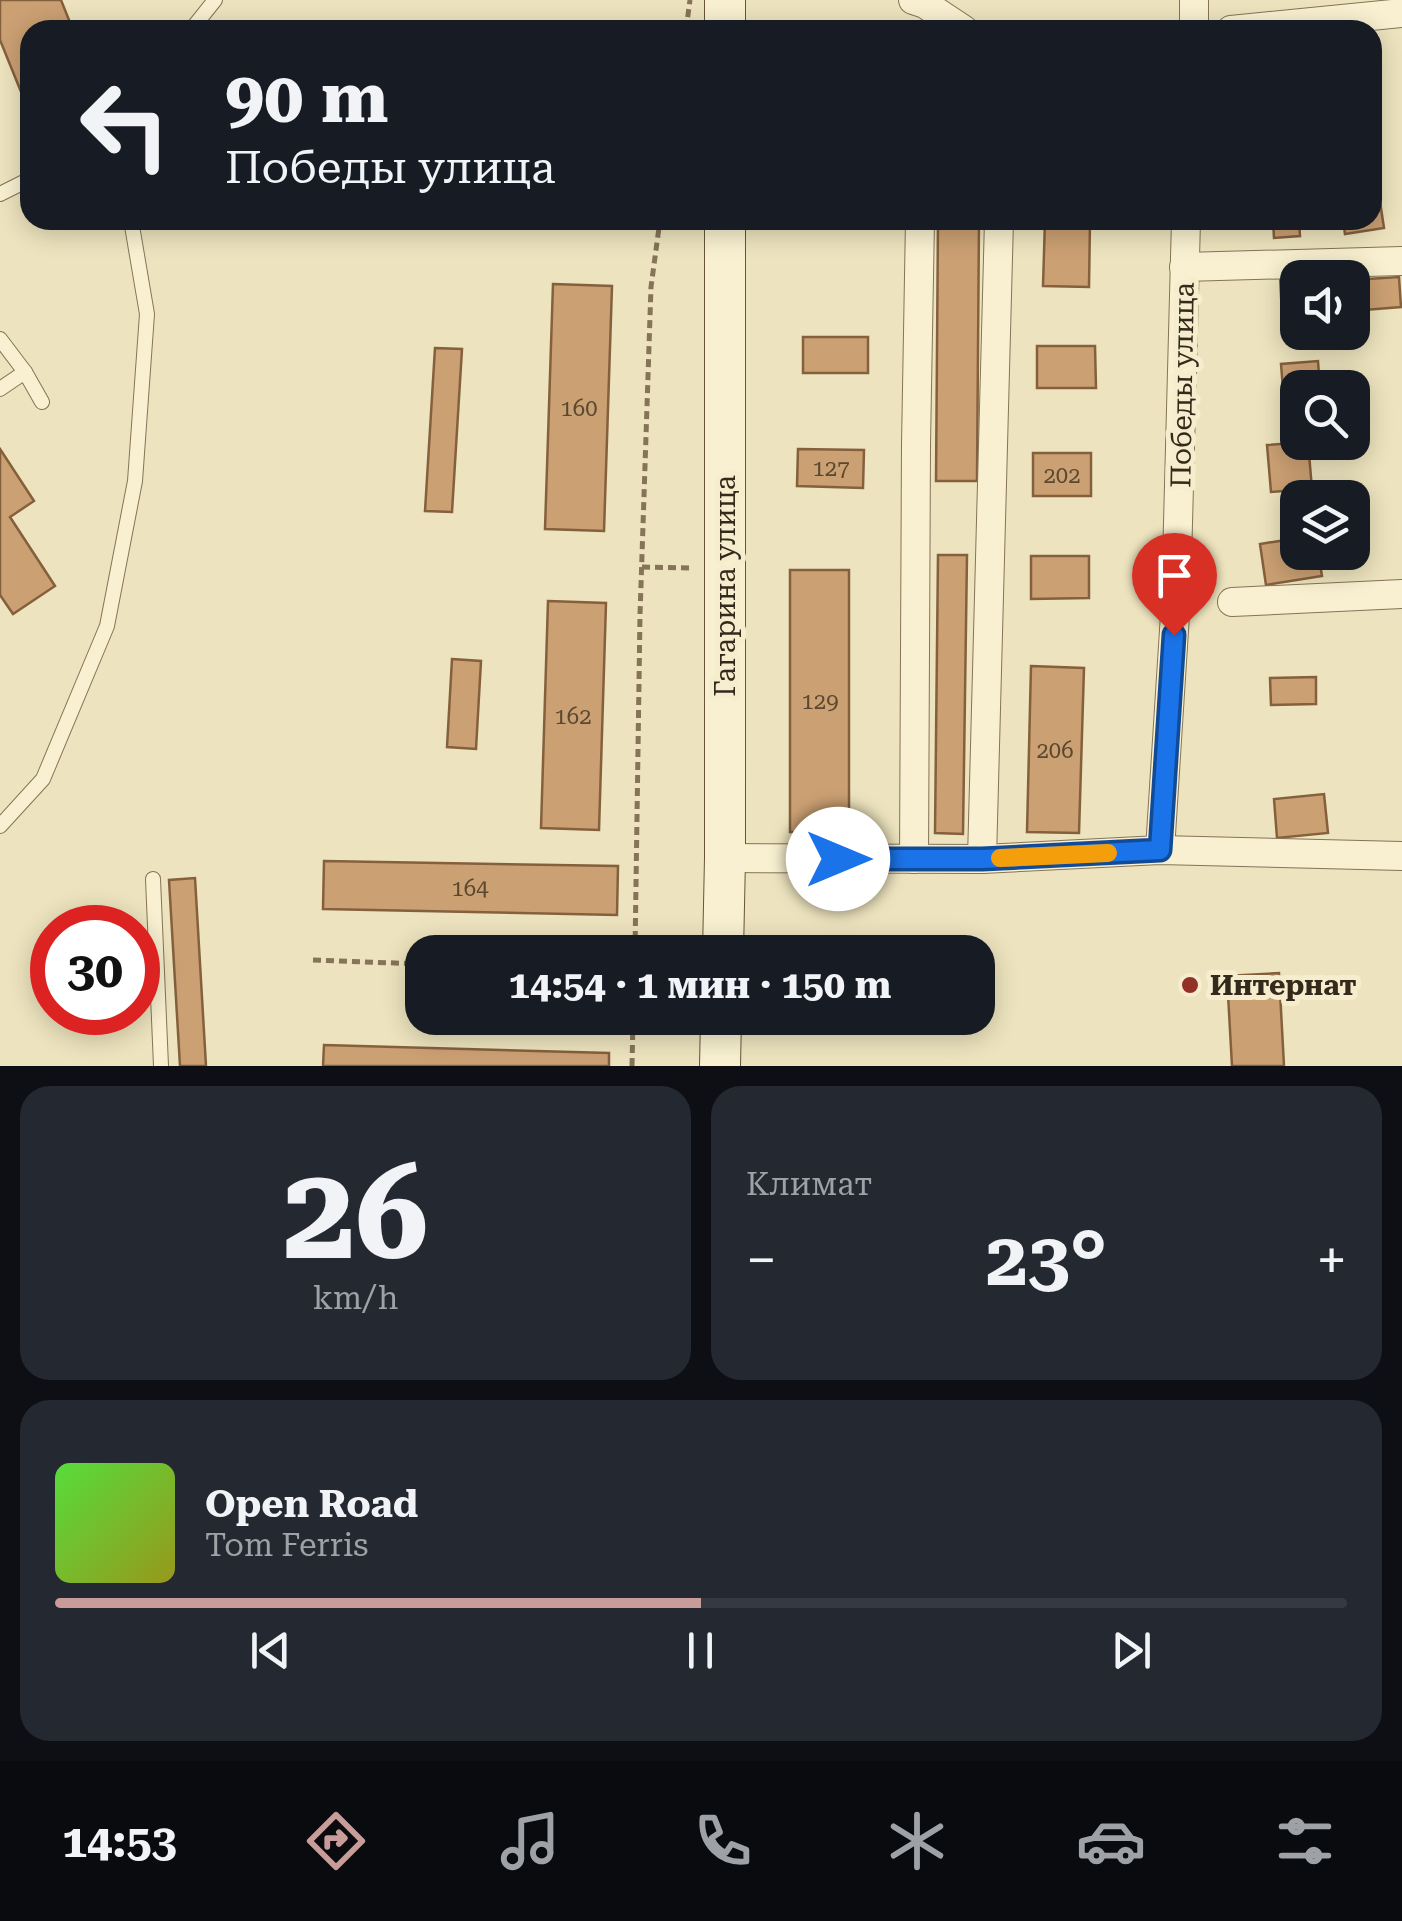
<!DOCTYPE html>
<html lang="ru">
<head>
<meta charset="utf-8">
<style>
	body { margin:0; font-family:"Roboto Serif",serif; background:#242831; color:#f1f3f6; height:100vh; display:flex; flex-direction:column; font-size:38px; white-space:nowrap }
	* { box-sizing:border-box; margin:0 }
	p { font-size:32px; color:#9ea1a6 }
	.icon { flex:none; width:55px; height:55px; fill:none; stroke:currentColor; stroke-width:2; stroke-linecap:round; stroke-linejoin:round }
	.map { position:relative; height:1066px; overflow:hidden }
	.sheet { display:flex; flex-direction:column; gap:20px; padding:20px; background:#0d0f14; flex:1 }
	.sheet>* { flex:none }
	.banner { position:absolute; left:20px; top:20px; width:1362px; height:210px; border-radius:30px; box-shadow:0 5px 25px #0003; background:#171b24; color:#f1f3f6; overflow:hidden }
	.tools { position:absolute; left:1280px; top:260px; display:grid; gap:20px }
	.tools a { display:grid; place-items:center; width:90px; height:90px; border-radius:20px; background:#171b24; box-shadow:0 5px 25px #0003; font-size:50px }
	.speed { position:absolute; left:30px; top:905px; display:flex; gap:20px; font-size:50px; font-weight:700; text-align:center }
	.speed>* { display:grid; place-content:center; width:130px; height:130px; border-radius:50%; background:#171b24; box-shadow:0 5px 25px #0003; line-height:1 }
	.speed .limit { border:15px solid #d22; background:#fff; color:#111 }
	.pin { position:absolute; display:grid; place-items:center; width:85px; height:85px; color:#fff; margin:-102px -42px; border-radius:50% 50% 50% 0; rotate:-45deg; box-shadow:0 0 10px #0007 }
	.pin .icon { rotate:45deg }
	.me { position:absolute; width:110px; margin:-55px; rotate:90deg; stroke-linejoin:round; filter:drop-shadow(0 0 8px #0008) }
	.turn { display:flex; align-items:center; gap:35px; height:210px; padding:0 40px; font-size:45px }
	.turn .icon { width:130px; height:130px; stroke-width:2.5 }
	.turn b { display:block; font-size:70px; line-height:85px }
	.big { font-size:75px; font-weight:700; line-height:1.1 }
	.sheet .tile { flex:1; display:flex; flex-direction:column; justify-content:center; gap:15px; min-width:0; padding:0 35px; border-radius:30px; background:#242831 }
	.sheet .dial { align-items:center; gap:0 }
	.dial b { font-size:130px; line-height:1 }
	.song { display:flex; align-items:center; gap:30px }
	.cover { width:120px; height:120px; border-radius:15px; background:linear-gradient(135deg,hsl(110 70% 55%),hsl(60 70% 35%)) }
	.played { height:10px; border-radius:5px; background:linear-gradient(90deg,#c79c99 50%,#363941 50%) }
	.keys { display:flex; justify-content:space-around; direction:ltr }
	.heat { display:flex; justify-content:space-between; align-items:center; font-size:55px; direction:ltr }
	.sheet .tiles { flex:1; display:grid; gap:20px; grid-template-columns:1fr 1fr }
	.tile:last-child { grid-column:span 2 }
	.trip { position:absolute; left:405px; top:935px; width:590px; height:100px; border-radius:30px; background:#171b24; box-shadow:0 5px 25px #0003; font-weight:700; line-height:100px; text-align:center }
	.tabs { display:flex; height:160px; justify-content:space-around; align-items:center; background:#090b0e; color:#9ea1a6 }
	.tabs .icon { width:70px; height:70px }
	.tabs .current { color:#c79c99 }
	.tabs b { font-size:45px; color:#f1f3f6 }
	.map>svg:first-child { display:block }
	.building { fill:#cba073; stroke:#84603d; stroke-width:2.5 }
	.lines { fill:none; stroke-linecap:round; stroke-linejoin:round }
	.lane-casing { stroke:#857457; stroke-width:16 }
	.street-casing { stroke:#857457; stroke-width:30 }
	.secondary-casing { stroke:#66553a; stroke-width:42 }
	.path { stroke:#857457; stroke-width:5; stroke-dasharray:8 5; stroke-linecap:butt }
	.lane { stroke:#f8f0d0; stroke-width:14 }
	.street { stroke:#f8f0d0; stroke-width:28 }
	.secondary { stroke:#f8f0d0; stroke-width:40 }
	.route-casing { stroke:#114b97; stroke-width:25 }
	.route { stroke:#1a73e8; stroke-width:18 }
	.slow { stroke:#f59e0b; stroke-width:18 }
	.poi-dot { fill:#933127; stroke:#f5edcd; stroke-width:4 }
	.labels { text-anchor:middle; stroke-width:10; stroke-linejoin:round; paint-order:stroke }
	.number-label { font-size:22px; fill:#5a4831 }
	.street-label { font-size:28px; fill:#342a1b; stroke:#f5edcd }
	.poi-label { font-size:28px; font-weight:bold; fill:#342a1b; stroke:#f5edcd; text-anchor:start }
</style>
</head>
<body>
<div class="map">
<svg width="1402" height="1066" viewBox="0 0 1402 1066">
	<rect width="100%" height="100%" fill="#ede3be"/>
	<g class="building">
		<path d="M0 0H61L73 30H30V114L0 40Z"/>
		<path d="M1379 195 1384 228 1345 234 1343 220H1372V196Z"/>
		<path d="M938 220H979L977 481H936Z"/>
		<path d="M1045 220H1090L1089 287 1043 286Z"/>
		<path d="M1273 220H1299L1300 236 1274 238Z"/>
		<path d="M1316 275V278H1298V314L1282 315 1280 276Z"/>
		<path d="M1399 277 1401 307 1352 311V280Z"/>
		<path d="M553 284 612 286 604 531 545 529Z"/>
		<rect x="803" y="337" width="65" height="36"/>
		<path d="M1037 346H1095L1096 388H1037Z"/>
		<path d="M435 348 462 349 452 512 425 511Z"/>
		<path d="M1318 361 1320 388H1298V401L1284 402 1281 364Z"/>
		<path d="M1308 442 1312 489 1271 492 1267 445Z"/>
		<path d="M0 449 34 501 10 517 55 586 13 614 0 595Z"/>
		<path d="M798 449 864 450 863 488 797 486Z"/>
		<rect x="1033" y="453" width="58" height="43"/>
		<path d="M1298 538V552H1318L1322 576 1266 585 1260 544Z"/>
		<path d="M938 555H967L963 834 935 833Z"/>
		<path d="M1031 556H1089V598L1031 599Z"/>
		<rect x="790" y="570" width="59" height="262"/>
		<path d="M548 601 606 603 599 830 541 828Z"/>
		<path d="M452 659 481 661 476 749 447 747Z"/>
		<path d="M1031 666 1084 668 1079 833 1027 832Z"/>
		<path d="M1316 677V704L1271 705 1270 678Z"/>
		<path d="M1324 794 1328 833 1277 838 1274 799Z"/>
		<path d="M324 861 618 866 617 915 323 909Z"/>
		<path d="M195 878 206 1066H180L169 880Z"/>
		<path d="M1279 973 1284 1066H1232L1227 976Z"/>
		<path d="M324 1045 609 1053V1066H323Z"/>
	</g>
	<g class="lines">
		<defs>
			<g id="lane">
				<path d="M191 30 215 0"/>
				<path d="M0 194 30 179"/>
				<path d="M0 339 25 372"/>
				<path d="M0 389 25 372 42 402"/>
				<path d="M0 826 43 779 107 626 135 481 147 314 131 220"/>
				<path d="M153 879 161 1066"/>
			</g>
			<g id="street">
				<path d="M913 0 925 4 964 30"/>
				<path d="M1194 30V0"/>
				<path d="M1231 30 1402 13"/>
				<path d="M1184 267 1402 261"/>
				<path d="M1232 602 1402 594"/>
				<path d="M1160 850 1176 599 1186 220"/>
				<path d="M725 858 982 859 1160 850 1402 856"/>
				<path d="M914 859 916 445 920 220"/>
				<path d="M982 859 999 220"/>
			</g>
			<g id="secondary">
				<path d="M725 0V30"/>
				<path d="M723 952 725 858V220"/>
				<path d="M720 1066 721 1018"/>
			</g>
		</defs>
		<use href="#lane" class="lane-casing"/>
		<use href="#street" class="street-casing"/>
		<use href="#secondary" class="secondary-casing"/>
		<g class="path">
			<path d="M686 30 690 0"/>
			<path d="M642 567 694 568"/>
			<path d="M635 952 640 615 651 287 660 220"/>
			<path d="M313 960 422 964"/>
			<path d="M632 1066 633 1018"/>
		</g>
		<use href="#lane" class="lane"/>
		<use href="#street" class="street"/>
		<use href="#secondary" class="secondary"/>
	</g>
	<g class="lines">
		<defs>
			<path id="route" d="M838 859H982L1160 850 1174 635"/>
		</defs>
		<use href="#route" class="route-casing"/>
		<use href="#route" class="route"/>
		<path class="slow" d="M1000 858 1108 853"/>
	</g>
	<circle class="poi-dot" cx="1190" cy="985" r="10"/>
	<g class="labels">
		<g class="number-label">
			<text x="579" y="416">160</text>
			<text x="831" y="476">127</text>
			<text x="1062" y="483">202</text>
			<text x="820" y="709">129</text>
			<text x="573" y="724">162</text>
			<text x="1055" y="758">206</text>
			<text x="470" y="896">164</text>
		</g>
		<g class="street-label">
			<text transform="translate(1182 385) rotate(-89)" y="10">Победы улица</text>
			<text transform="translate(725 586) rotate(-90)" y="10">Гагарина улица</text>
		</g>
		<g class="poi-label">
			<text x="1210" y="995">Интернат</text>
		</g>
	</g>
</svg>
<div class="tools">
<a><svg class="icon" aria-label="sound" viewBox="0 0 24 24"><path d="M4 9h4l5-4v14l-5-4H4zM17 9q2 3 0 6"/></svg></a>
<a><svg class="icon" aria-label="search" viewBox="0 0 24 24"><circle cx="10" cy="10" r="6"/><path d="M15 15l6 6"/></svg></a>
<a><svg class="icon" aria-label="layers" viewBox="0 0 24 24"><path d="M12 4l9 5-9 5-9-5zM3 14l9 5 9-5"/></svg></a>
</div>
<div class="speed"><div class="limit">30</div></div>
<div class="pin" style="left:1174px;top:635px;background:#d93025"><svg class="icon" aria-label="arrive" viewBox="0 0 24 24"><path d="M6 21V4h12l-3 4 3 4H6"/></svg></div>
<svg class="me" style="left:838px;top:859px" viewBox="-20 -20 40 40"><circle r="19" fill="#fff"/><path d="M0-13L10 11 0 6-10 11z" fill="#1a73e8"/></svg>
<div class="trip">14:54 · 1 мин · 150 m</div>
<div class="banner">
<div class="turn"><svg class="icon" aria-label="left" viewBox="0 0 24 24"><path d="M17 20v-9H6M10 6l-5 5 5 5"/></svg><div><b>90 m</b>Победы улица</div></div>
</div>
</div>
<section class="sheet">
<div class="tiles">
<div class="tile dial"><b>26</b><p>km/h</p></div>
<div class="tile"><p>Климат</p>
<div class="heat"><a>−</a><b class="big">23°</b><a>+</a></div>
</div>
<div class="tile">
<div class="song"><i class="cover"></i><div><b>Open Road</b><p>Tom Ferris</p></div></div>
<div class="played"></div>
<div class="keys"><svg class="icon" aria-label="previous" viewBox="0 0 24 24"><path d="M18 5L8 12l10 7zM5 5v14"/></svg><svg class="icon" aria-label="pause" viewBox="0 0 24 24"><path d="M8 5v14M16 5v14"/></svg><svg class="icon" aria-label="next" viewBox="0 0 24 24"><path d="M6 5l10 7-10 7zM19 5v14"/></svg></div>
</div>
</div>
</section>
<nav class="tabs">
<b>14:53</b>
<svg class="icon current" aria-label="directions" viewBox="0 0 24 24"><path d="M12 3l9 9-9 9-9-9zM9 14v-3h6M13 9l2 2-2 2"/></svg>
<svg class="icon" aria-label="music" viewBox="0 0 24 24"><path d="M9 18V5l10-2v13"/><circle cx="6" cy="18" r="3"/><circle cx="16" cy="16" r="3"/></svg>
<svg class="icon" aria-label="phone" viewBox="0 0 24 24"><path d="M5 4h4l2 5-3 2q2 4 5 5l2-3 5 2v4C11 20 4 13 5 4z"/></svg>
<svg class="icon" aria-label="climate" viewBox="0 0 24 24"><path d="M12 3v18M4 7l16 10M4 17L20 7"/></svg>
<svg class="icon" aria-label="car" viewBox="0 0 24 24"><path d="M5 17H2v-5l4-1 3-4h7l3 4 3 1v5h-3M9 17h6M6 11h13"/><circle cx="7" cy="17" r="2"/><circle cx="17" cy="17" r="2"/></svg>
<svg class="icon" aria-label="filters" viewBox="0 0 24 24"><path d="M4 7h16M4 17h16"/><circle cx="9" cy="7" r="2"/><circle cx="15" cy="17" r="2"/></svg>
</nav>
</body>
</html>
